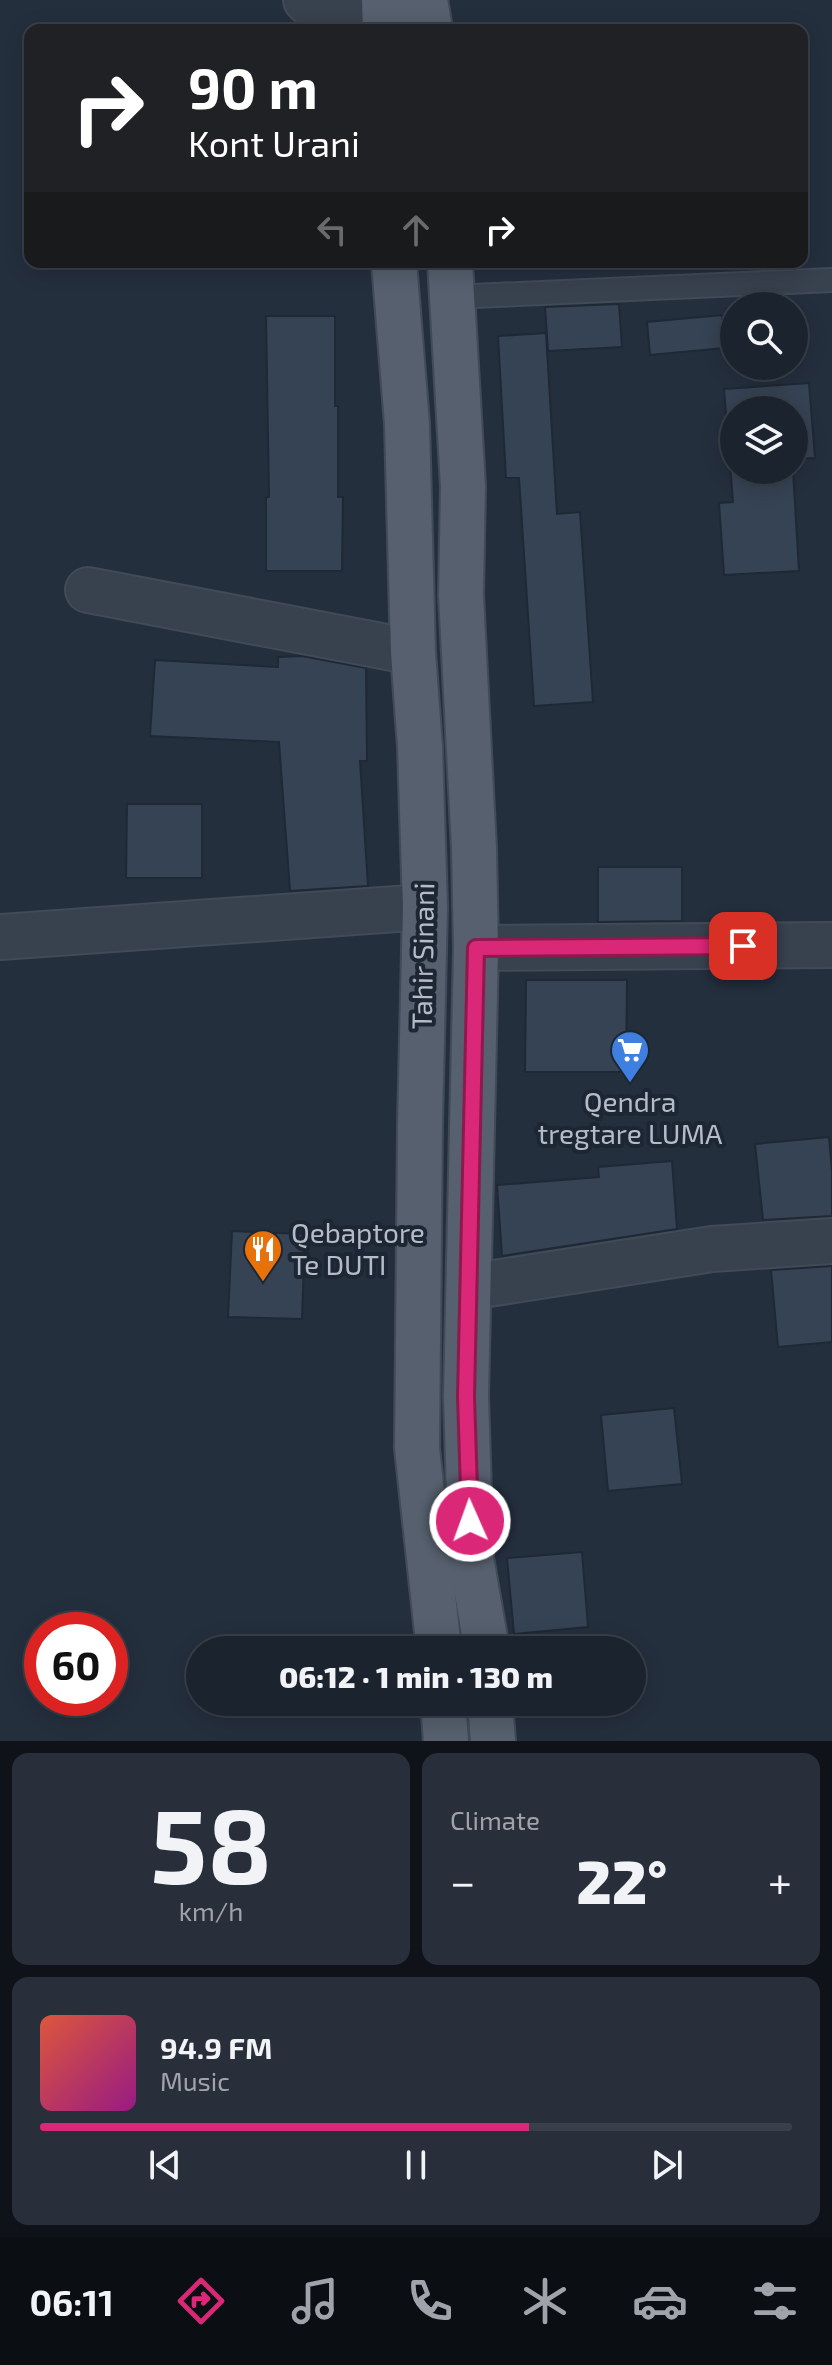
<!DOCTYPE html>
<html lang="en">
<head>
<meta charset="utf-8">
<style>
	body { margin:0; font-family:"Exo 2",sans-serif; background:#282f3a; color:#f1f3f6; height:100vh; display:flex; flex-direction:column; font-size:30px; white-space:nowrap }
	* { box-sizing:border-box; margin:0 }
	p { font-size:26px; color:#a0a4aa }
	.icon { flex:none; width:44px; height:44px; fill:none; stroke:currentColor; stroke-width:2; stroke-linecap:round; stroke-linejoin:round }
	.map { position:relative; height:1741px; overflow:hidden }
	.sheet { display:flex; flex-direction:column; gap:12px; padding:12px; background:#0f1319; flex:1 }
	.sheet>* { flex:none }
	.hud { position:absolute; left:24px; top:24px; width:784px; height:244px; border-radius:16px; box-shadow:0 4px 20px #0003,0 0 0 2px #39404a; background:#202124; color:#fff; overflow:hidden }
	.tools { position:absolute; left:720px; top:292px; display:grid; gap:16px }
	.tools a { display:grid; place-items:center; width:88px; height:88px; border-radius:50%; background:#1b232e; box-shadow:0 4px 20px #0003,0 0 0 2px #39404a; font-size:40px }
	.speed { position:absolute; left:24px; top:1612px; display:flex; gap:16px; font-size:40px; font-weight:700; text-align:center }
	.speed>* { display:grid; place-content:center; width:104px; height:104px; border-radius:50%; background:#1b232e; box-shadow:0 4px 20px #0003,0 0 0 2px #39404a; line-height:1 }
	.speed .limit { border:12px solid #d22; background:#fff; color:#111 }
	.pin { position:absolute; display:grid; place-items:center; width:68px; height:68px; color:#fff; margin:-34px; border-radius:16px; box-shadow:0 4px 12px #0006 }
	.me { position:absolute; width:88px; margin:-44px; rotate:358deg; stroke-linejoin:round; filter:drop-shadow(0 0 6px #0008) }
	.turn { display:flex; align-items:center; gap:28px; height:168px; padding:0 32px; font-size:36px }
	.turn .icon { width:104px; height:104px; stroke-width:2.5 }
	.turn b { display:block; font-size:56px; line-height:68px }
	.lanes { display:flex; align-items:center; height:76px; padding:0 32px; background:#0003; justify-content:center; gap:40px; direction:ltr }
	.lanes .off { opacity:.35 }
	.big { font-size:60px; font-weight:800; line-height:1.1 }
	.sheet .tile { flex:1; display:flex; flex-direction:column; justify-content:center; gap:12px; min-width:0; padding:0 28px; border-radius:16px; background:#282f3a }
	.sheet .dial { align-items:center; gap:0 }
	.dial b { font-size:104px; line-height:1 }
	.song { display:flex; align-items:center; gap:24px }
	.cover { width:96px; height:96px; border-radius:12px; background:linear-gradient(135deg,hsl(10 70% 55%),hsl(310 70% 35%)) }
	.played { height:8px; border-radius:4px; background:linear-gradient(90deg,#db2777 65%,#39404a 65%) }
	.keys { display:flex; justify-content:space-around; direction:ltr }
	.heat { display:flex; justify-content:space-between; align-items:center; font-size:44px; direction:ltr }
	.sheet .tiles { flex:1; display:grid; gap:12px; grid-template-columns:1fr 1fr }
	.tile:last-child { grid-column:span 2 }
	.trip { position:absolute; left:186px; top:1636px; width:460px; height:80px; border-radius:40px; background:#1b232e; box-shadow:0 4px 20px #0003,0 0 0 2px #39404a; font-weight:800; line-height:80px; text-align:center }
	.menu { display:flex; height:128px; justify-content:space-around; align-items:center; background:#0b0e12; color:#a0a4aa }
	.menu .icon { width:56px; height:56px }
	.menu .selected { color:#db2777 }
	.menu b { font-size:36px; color:#f1f3f6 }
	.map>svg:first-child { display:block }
	.building { fill:#364354; stroke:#1f2835; stroke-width:2 }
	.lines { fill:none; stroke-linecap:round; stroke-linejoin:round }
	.service-casing { stroke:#414a57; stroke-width:26 }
	.minor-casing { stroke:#414a57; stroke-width:48 }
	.primary-casing { stroke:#414a57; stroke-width:48 }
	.service { stroke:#38414e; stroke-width:22 }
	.minor { stroke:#38414e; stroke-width:44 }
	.primary { stroke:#56606e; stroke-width:44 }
	.route-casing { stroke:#8e194d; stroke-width:20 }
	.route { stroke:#db2777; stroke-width:14 }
	.labels { text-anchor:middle; stroke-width:8; stroke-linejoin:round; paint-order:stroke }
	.street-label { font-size:28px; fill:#b4bcc9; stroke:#1d2633 }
	.poi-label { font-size:28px; fill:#b4bcc9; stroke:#1d2633 }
</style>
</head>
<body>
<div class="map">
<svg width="832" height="1741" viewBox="0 0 832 1741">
	<rect width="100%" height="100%" fill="#242f3e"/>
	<g class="building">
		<path d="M619 304 622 347 548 351 545 307Z"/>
		<path d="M722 315 725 348 650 355 647 322Z"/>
		<path d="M266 316H335V406H338V497H343L342 571H266V497H269Z"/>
		<path d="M546 333 557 514 580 512 593 702 534 706 519 478H506L498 336Z"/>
		<path d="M809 383 815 458 794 459V410H734V470H793L799 571 724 575 719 503 733 502 724 389Z"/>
		<path d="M302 656 366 668 367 761H360L368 886 290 891 279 742 150 736 155 660 278 667V657Z"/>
		<path d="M127 804H202V878H126Z"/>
		<path d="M598 867H682V921L598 922Z"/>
		<path d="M526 980H627L626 1072H525Z"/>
		<path d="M829 1137 832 1171V1216L763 1220 755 1144Z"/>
		<path d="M672 1161 677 1229 502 1256 497 1185 599 1177 598 1167Z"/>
		<path d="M232 1231 305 1234 302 1319 228 1317Z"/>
		<path d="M832 1266V1342L778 1347 771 1270Z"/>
		<path d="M674 1408 682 1484 608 1491 601 1415Z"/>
		<path d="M582 1552 588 1627 514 1634 507 1558Z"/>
	</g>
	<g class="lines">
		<defs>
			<path id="service" d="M451 297 832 280"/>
			<g id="minor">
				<path d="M306 0 318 11H385"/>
				<path d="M88 590 413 652"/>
				<path d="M0 937 425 907"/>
				<path d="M476 948 832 945"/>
				<path d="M469 1287 712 1249 832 1241"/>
			</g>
			<g id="primary">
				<path d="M384 0 385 30"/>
				<path d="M425 0 430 30"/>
				<path d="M394 262 407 424 413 652 420 747 425 907 420 1125 417 1448 439 1650"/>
				<path d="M450 262 463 486 461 595 474 849 476 948 466 1396 471 1558 487 1650"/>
				<path d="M443 1702 446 1741"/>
				<path d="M490 1702 493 1741"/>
			</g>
		</defs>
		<use href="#service" class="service-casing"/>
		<use href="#minor" class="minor-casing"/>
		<use href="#primary" class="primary-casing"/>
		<use href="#service" class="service"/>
		<use href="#minor" class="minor"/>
		<use href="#primary" class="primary"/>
	</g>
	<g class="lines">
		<defs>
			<path id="route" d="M470 1521 466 1396 476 948 743 946"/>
		</defs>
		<use href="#route" class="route-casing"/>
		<use href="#route" class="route"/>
	</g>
	<defs>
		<symbol id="supermarket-pin" viewBox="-11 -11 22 30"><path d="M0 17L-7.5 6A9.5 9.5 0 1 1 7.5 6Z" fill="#3f7fe0" stroke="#1d2633"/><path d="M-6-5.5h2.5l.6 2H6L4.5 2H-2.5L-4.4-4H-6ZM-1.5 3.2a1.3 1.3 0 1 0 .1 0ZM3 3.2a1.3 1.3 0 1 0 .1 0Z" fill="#fff"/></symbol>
		<symbol id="restaurant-pin" viewBox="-11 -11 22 30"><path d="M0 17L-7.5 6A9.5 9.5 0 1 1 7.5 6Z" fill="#e8710a" stroke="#1d2633"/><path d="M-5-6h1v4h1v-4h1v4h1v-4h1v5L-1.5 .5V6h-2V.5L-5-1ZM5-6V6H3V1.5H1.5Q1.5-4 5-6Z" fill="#fff"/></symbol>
	</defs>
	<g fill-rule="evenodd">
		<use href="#supermarket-pin" x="608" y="1028" width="44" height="60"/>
		<use href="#restaurant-pin" x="241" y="1227" width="44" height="60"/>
	</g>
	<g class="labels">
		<g class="street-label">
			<text transform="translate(423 956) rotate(-89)" y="10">Tahir Sinani</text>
		</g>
		<g class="poi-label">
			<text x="630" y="1112">Qendra<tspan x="630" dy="32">tregtare LUMA</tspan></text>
			<text x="291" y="1243" text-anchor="start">Qebaptore<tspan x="291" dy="32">Te DUTI</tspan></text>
		</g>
	</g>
</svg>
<div class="tools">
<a><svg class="icon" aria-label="search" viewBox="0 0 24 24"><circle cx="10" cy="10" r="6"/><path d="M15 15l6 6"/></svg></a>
<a><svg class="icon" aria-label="layers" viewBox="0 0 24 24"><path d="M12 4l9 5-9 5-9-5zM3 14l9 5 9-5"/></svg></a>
</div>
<div class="speed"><div class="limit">60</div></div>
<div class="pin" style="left:743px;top:946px;background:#d93025"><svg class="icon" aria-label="arrive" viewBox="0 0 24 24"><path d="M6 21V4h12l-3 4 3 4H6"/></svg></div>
<svg class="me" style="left:470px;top:1521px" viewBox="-20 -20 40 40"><circle r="17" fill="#db2777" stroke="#fff" stroke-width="3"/><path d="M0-11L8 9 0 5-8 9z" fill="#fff"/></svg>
<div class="trip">06:12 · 1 min · 130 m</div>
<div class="hud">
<div class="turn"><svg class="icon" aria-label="right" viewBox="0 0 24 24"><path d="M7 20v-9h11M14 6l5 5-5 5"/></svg><div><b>90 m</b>Kont Urani</div></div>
<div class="lanes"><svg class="icon off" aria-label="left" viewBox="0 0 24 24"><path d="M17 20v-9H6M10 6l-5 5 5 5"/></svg><svg class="icon off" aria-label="ahead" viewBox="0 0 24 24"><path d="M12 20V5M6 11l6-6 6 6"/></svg><svg class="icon" aria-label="right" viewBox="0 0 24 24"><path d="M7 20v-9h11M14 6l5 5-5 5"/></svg></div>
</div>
</div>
<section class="sheet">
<div class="tiles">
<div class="tile dial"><b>58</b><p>km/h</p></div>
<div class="tile"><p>Climate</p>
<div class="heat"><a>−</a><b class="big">22°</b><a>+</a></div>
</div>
<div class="tile">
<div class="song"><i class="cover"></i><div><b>94.9 FM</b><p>Music</p></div></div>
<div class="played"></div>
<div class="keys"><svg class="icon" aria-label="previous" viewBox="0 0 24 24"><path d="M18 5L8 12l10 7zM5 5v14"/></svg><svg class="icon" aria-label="pause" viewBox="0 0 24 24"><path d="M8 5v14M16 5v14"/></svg><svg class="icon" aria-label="next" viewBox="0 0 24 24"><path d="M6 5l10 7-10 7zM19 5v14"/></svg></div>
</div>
</div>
</section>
<nav class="menu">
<b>06:11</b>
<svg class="icon selected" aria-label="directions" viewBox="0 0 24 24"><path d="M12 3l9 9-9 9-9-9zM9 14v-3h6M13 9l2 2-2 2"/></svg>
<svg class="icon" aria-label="music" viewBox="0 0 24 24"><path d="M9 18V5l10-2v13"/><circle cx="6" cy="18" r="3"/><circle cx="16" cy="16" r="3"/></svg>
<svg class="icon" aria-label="phone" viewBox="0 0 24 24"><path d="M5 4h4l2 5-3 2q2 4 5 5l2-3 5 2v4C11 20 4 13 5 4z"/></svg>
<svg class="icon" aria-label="climate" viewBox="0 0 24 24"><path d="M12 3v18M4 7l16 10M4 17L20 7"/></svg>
<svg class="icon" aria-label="car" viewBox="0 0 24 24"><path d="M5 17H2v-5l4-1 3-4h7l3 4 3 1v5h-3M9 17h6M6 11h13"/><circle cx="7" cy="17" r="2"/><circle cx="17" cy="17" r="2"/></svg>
<svg class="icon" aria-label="filters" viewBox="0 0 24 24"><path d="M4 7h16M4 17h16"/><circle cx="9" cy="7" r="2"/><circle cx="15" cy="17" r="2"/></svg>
</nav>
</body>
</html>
